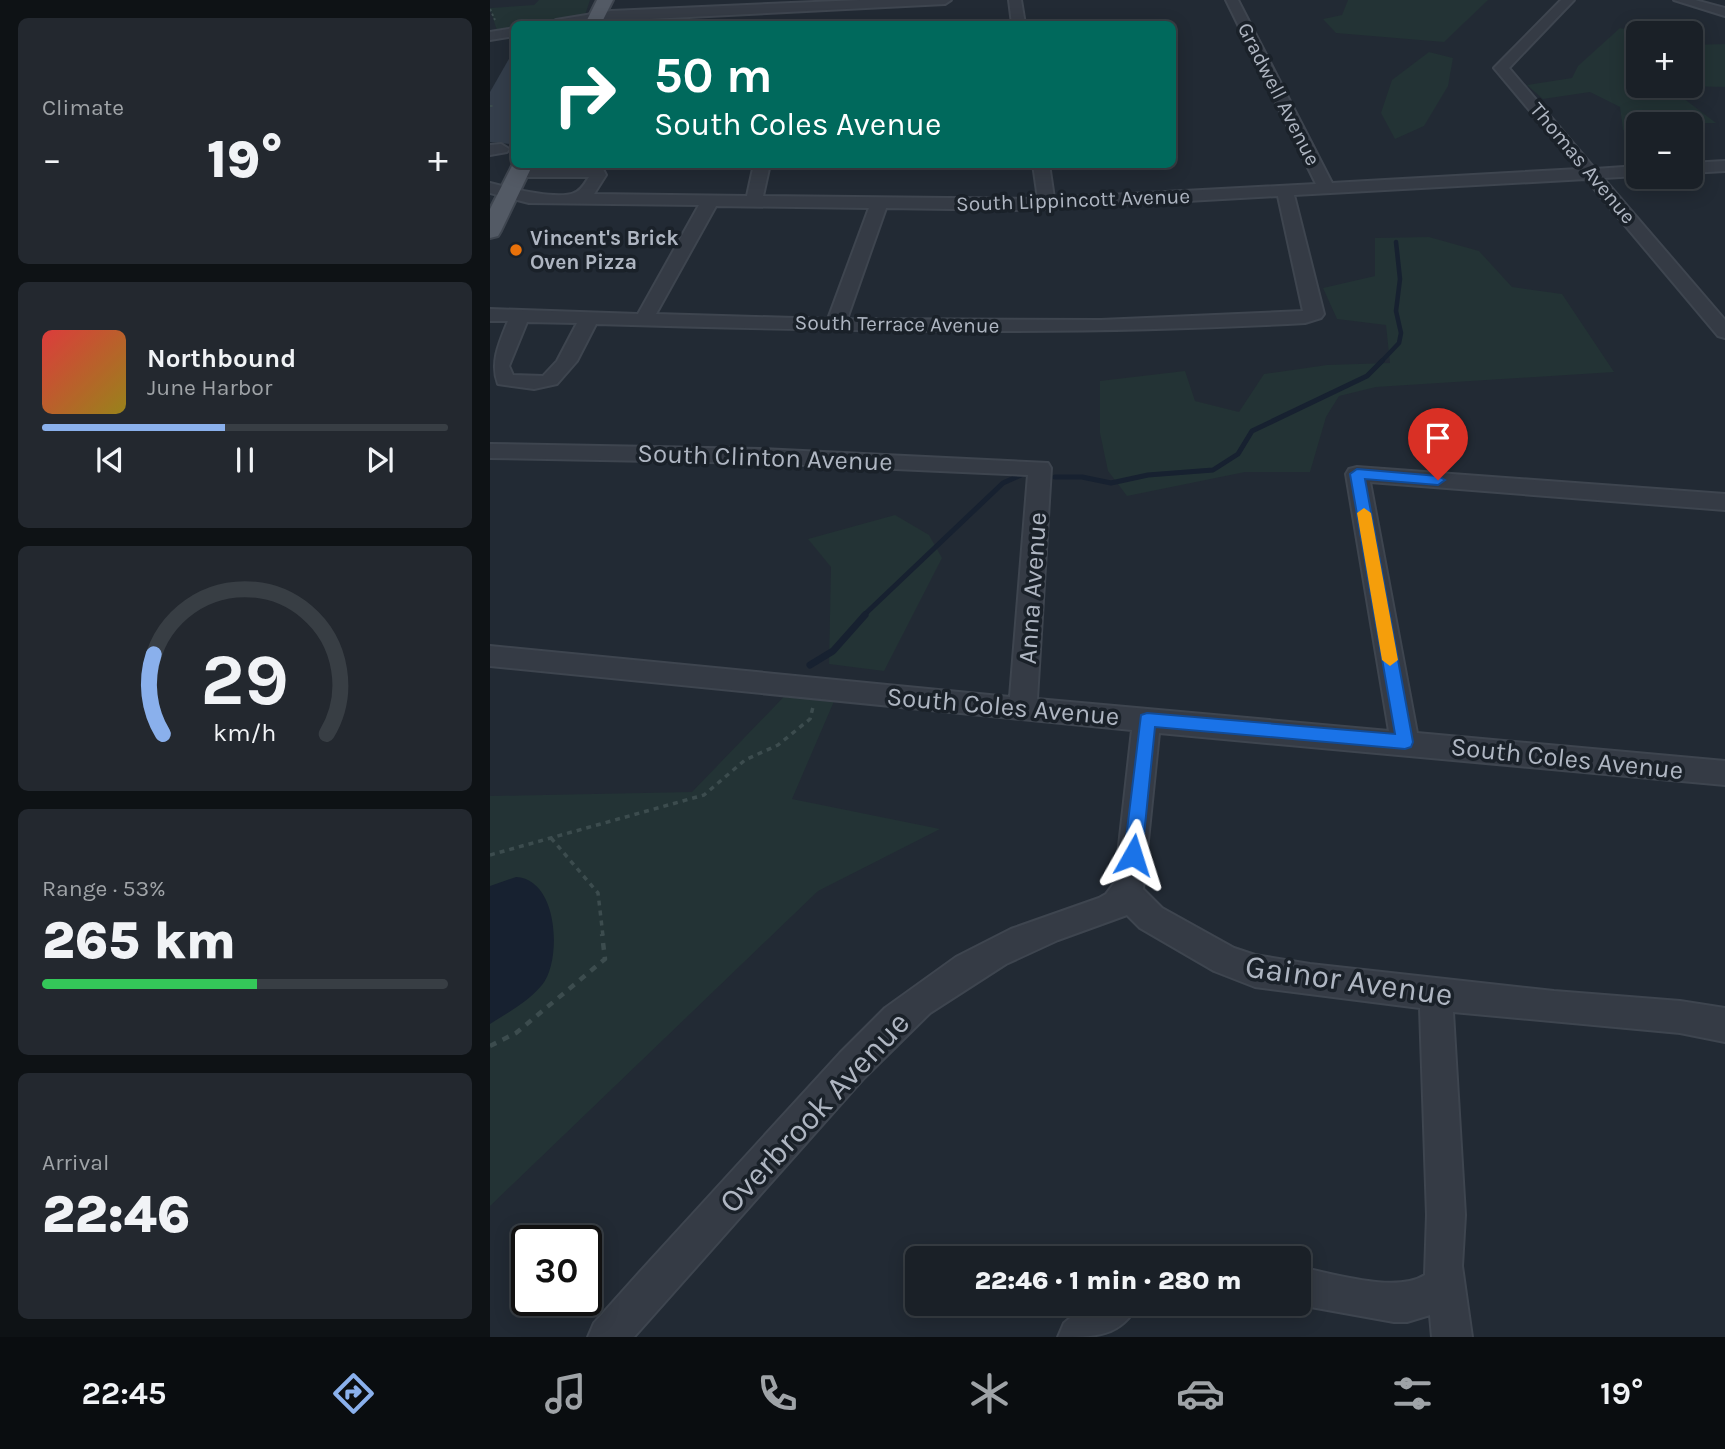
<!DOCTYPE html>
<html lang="en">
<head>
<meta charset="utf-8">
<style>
	body { margin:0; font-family:Karla,sans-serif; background:#23282f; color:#f1f3f6; height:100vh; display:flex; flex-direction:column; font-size:26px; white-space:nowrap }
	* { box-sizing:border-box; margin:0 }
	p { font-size:23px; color:#9fa3a7 }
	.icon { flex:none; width:38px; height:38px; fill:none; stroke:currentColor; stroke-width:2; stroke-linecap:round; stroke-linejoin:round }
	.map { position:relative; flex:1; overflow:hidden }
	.side { display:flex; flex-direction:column; gap:18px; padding:18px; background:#0e1215; width:490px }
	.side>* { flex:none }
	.hud { position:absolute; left:21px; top:21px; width:665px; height:147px; border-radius:10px; box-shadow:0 4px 18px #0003,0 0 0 2px #383e44; background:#00695c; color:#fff; overflow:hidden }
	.tools { position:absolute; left:1136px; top:21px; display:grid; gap:14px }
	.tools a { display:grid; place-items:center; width:77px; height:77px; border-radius:10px; background:#1a2027; box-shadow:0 4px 18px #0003,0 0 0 2px #383e44; font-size:35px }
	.speed { position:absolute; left:21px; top:1225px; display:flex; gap:14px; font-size:35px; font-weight:700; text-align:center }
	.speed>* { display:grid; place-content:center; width:91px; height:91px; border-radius:50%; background:#1a2027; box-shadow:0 4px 18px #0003,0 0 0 2px #383e44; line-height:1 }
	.speed .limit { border:4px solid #111; border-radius:10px; background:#fff; color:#111 }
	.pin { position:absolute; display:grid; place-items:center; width:60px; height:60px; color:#fff; margin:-72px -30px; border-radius:50% 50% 50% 0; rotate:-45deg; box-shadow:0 0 7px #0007 }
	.pin .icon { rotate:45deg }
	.me { position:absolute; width:77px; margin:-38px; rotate:6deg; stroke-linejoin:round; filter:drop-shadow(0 0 5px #0008) }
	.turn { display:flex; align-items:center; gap:24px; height:147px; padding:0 28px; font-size:32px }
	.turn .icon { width:91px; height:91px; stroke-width:2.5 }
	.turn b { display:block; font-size:49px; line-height:60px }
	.big { font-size:52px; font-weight:800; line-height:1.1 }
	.side .widget { flex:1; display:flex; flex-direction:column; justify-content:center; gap:10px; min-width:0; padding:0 24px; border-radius:10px; background:#23282f }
	.side .dial { align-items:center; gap:0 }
	.dial svg { height:182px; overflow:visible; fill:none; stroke:#383e44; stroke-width:7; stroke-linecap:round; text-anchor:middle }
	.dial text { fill:#f1f3f6; stroke:none }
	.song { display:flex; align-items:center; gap:21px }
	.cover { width:84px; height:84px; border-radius:10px; background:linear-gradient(135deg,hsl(0 70% 55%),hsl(50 70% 35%)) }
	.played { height:7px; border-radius:4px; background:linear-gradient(90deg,#8ab0ec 45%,#383e44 45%) }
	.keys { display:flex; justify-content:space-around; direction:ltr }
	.heat { display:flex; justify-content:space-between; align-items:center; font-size:38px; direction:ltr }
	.charge { height:10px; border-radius:5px; background:linear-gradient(90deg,#34c759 53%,#383e44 0) }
	.trip { position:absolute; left:415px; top:1246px; width:406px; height:70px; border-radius:10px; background:#1a2027; box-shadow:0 4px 18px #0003,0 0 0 2px #383e44; font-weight:800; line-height:70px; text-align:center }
	.tab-bar { display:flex; height:112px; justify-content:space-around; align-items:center; background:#0a0d10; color:#9fa3a7 }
	.tab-bar .icon { width:49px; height:49px }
	.tab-bar .current { color:#8ab0ec }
	.tab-bar b { font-size:32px; color:#f1f3f6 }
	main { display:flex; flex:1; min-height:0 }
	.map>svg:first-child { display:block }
	.green { fill:#233335 }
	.water { fill:#172130 }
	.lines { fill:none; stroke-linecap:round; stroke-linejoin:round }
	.stream-far2 { stroke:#172130; stroke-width:4.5 }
	.stream-far1 { stroke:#172130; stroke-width:5 }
	.stream { stroke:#172130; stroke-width:7 }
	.building { fill:#343e4b }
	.minor-casing { stroke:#3e454f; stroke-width:4 }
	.major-casing { stroke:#3e454f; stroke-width:4 }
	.path-far2 { stroke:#3c4c4e; stroke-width:2; stroke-dasharray:2.5 2.5; stroke-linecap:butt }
	.path-far1 { stroke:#3c4c4e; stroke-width:3.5; stroke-dasharray:5 5; stroke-linecap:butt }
	.path { stroke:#3c4c4e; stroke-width:4.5; stroke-dasharray:7 7; stroke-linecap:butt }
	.minor { fill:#353b45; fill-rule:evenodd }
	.major { fill:#535a65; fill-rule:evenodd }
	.route { fill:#1a73e8; stroke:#114b97; stroke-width:2 }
	.slow { fill:#f59e0b }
	.food-dot { fill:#e8710a; stroke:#1a2129; stroke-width:2.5 }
	.labels { text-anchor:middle; stroke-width:7; stroke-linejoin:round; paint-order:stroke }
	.far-street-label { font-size:21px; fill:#afb6c2; stroke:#1a2129 }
	.far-poi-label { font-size:21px; font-weight:bold; fill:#afb6c2; stroke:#1a2129; text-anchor:start }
	.street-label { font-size:26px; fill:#afb6c2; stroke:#1a2129 }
	.near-street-label { font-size:32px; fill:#afb6c2; stroke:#1a2129 }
</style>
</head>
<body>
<main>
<section class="side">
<div class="widget"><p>Climate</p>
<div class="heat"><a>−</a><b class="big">19°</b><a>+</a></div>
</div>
<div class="widget">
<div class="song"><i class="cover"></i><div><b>Northbound</b><p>June Harbor</p></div></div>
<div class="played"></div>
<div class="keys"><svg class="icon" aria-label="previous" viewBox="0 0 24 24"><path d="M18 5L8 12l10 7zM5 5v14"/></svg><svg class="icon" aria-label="pause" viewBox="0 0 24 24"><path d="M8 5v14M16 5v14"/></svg><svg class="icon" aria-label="next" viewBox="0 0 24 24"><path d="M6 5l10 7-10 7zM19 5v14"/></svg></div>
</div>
<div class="widget dial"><svg viewBox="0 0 100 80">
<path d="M14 69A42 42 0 1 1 86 69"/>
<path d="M14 69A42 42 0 0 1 10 34" stroke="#8ab0ec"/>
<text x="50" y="56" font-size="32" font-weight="700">29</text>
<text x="50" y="72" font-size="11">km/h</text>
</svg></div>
<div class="widget"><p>Range · 53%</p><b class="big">265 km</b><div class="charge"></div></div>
<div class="widget"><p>Arrival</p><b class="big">22:46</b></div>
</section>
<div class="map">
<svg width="1235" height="1337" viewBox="0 0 1235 1337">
	<rect width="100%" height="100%" fill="#222a34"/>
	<g class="green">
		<path d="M49 0H100L95 15 41 24H24V28L7 31 0 8 44 5Z"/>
		<path d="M858 0H998L954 42 846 33 833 19 852 15Z"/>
		<path d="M1130 28 1152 33H1148V86H1200L1201 45 1235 44V87L1195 86 1193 98 1226 123 1148 124V129L1133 130 1130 107 1100 92 1053 99 1037 85 1082 78 1088 66Z"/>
		<path d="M939 52 963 58 958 86 934 126 905 139 891 113 902 80Z"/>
		<path d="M939 237 989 251 1022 287 1072 294 1124 372 886 387 849 396 836 417 820 472H755L637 496 618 471 610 433V381L695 371 705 401 749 412 774 374 837 365 900 363 896 325 847 319 833 288 885 276V238Z"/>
		<path d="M405 515 439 535 452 558 394 671 339 664 341 567 318 539Z"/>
		<path d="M309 681 351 685 302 799 450 829 328 891 0 1206V796L202 792Z"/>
	</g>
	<path class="water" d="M26 877C69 879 72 961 52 985 38 1002 17 1013 0 1024V886Z"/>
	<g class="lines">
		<path class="stream-far2" d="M890 363 909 343 911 333 906 311 910 279 906 242"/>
		<g class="stream-far1">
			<path d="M565 477H592L621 483 658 475 723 470 748 454 762 431 877 376 892 361"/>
			<path d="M373 616 513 483 531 475"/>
		</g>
		<path class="stream" d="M320 665 343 651 375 615"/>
	</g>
	<path class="building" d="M24 50V137L20 144 0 142V92Z"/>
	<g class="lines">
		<defs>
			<g id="minor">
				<path d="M370 0H461L455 4 59 24 66 20 121 11Z"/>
				<path d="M519 0H531L535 24H522Z"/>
				<path d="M736 0H748L842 183 1089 169 1004 68 1071 0H1084L1019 68 1105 169 1148 166V176L1113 178 1235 320V338L1228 336 1096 179 804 195 834 314 831 318 815 323C578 336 343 331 106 324L87 361 67 384 44 389 8 384C0 363 9 343 18 321H0V309L148 314 209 205 39 203 0 193V183C19 188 66 200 84 193 91 191 95 183 99 177H22L20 174 28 169H113L116 175 104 194 257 196 264 164H280L273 196 548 199 543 164H559L564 198 826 184ZM788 196 813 311 611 320 357 319 396 208 536 210ZM226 206 379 208 338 319 166 314ZM37 322 87 323 67 361 53 376 23 375 19 366Z"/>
				<path d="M1184 0H1205L1235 8V16Z"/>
				<path d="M24 28V36L0 40V32Z"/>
				<path d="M11 144 19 149 17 152 0 155V145Z"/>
				<path d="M1235 161V171L1200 173V163Z"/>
				<path d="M0 444 270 449 558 463 561 468 547 699 899 731 856 474 859 469 867 467 1235 494V510L880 482 927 733 1235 761V785L669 733 653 889 672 908 744 948 765 955 820 964 1064 991 1190 1001 1235 1008V1042L1190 1033 963 1012 975 1215 972 1266 982 1337H942L940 1315 917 1322H904L804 1304H808V1267C843 1273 905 1294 935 1275L937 1215 930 1008 765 987 724 971 650 928 637 915 568 940 516 964 440 1013 374 1078 144 1337H98L104 1323 147 1275 350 1053 395 1008 466 957 521 929 609 898 616 894 625 882 642 730 0 666V646L520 697 538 475 270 463 0 458Z"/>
				<path d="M597 1304H648C631 1337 605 1337 568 1337L574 1323Z"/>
			</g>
			<g id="major">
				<path d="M107 0H123L111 24H95Z"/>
				<path d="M24 162V164H43L11 231 8 236 0 238V209Z"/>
			</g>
		</defs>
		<use href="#minor" class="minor-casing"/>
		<use href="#major" class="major-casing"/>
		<g class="path-far2">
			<path d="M0 9 5 20"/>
			<path d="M0 106H5"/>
		</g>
		<g class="path-far1">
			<path d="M61 838 108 893 113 936"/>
			<path d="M0 855 214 795 255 760 288 745 320 719 323 707"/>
		</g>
		<path class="path" d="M0 1046 26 1033 115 959 112 934"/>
		<use href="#minor" class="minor"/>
		<use href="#major" class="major"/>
	</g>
	<path class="route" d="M867 469 948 476 955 480 948 485 875 479 923 742 921 747 915 749 665 727 652 855 649 860 643 863 636 860 634 855 651 715 657 713 905 734 860 474Z"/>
	<path class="slow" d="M874 508 881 513 908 660 900 666 892 660 867 513Z"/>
	<circle class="food-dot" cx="26" cy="250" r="7"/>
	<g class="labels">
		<g class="far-street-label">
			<text transform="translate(789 94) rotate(63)" y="7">Gradwell Avenue</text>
			<text transform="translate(1093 163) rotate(50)" y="7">Thomas Avenue</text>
			<text transform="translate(583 200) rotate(-2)" y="7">South Lippincott Avenue</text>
			<text transform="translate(407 324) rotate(1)" y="7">South Terrace Avenue</text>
		</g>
		<g class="far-poi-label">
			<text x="40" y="245">Vincent's Brick<tspan x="40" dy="24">Oven Pizza</tspan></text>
		</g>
		<g class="street-label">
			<text transform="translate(275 457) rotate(2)" y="9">South Clinton Avenue</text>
			<text transform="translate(542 588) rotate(-86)" y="9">Anna Avenue</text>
			<text transform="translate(513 706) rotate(5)" y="9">South Coles Avenue</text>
			<text transform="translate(1077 758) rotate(6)" y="9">South Coles Avenue</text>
		</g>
		<g class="near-street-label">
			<text transform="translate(859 980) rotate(8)" y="11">Gainor Avenue</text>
			<text transform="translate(324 1112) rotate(-47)" y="11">Overbrook Avenue</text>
		</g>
	</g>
</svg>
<div class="tools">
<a>+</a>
<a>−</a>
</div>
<div class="speed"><div class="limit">30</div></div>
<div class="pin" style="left:948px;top:480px;background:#d93025"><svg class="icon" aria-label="arrive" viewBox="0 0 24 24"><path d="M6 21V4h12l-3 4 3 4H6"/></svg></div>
<svg class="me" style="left:643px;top:855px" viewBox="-20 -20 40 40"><path d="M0-17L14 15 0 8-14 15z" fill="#1a73e8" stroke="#fff" stroke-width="4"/></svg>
<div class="trip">22:46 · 1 min · 280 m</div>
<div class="hud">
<div class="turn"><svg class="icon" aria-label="right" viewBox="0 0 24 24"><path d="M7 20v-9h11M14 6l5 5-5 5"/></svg><div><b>50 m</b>South Coles Avenue</div></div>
</div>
</div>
</main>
<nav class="tab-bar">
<b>22:45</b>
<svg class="icon current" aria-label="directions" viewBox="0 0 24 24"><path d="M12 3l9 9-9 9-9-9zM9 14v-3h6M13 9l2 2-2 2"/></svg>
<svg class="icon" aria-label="music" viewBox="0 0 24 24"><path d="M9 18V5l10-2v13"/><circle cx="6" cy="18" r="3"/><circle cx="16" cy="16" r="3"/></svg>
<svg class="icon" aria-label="phone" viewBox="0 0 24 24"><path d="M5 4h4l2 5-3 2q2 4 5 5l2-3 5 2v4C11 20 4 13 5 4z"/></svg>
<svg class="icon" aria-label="climate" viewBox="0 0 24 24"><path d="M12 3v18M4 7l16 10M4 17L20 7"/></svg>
<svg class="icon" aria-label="car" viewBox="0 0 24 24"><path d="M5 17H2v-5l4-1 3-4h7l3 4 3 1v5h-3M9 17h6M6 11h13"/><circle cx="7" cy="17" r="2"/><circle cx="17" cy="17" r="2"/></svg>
<svg class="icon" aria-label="filters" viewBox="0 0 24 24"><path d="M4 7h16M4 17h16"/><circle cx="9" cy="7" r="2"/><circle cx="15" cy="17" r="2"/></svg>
<b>19°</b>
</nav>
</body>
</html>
